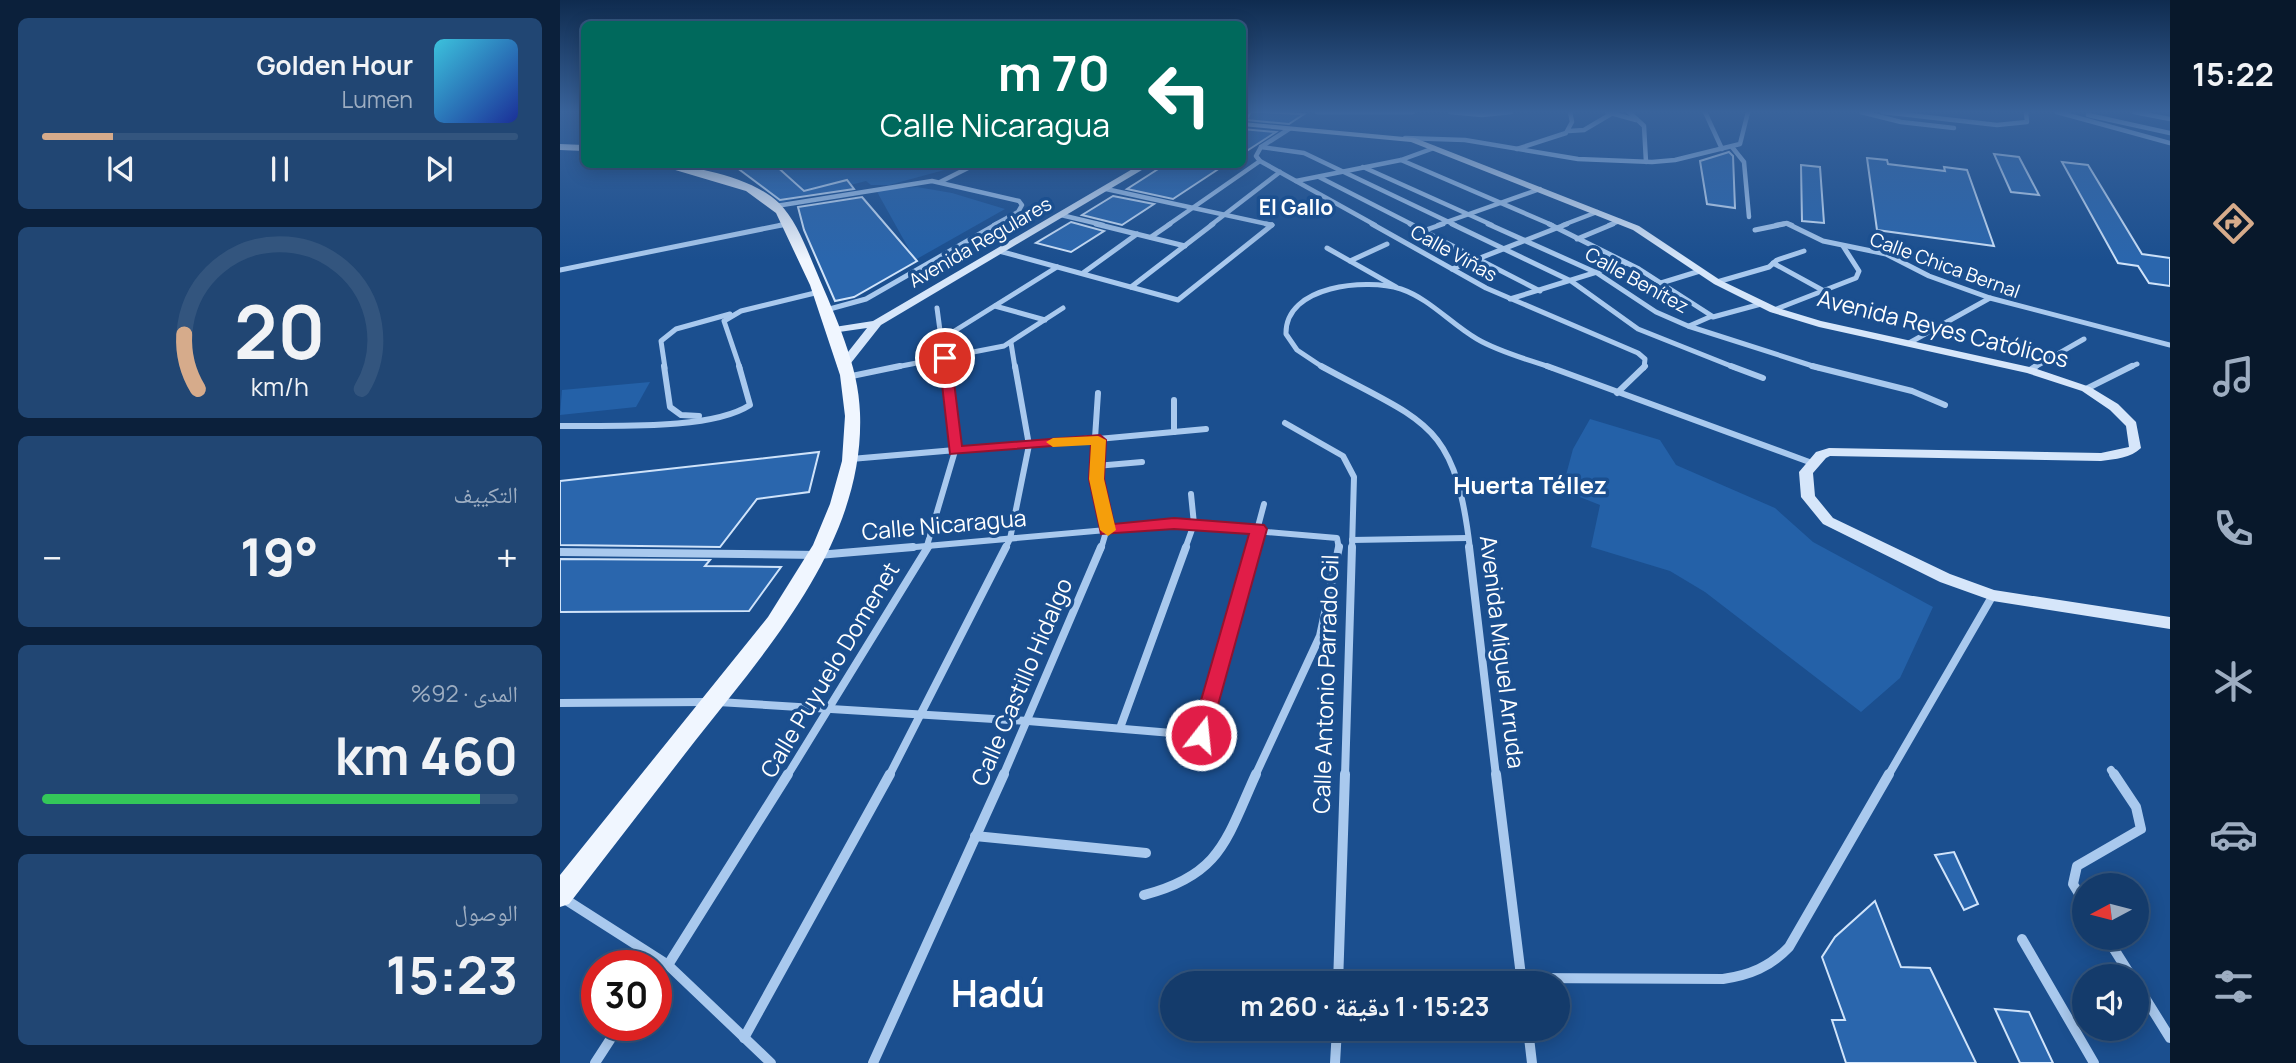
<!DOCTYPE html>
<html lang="ar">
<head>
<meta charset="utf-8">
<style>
	body { margin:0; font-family:Manrope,"Noto Naskh Arabic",sans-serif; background:#214673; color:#f1f3f6; direction:rtl; height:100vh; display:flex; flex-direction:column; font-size:26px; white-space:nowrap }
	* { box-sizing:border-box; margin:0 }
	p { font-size:23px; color:#9dadc1 }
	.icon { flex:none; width:38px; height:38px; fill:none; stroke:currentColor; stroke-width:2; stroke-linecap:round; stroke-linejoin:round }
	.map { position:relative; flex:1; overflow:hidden; direction:ltr }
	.details { display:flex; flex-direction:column; gap:18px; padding:18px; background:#0b203b; width:560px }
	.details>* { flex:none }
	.top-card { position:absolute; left:21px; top:21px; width:665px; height:147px; border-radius:10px; box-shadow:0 4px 18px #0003,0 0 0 2px #33557e; direction:rtl; background:#00695c; color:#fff; overflow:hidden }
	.needle { width:46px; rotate:263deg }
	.controls { position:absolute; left:1512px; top:873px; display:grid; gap:14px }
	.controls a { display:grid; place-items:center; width:77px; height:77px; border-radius:50%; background:#143b6b; box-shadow:0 4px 18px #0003,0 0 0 2px #33557e; font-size:35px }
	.speed { position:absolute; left:21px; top:950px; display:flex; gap:14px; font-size:35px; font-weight:700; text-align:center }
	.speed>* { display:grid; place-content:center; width:91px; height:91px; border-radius:50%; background:#143b6b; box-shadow:0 4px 18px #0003,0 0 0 2px #33557e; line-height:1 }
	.speed .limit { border:10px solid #d22; background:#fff; color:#111 }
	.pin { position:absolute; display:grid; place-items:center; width:60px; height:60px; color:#fff; margin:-30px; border:4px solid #fff; border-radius:50%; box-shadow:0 2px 7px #0007 }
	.me { position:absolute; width:77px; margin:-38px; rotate:16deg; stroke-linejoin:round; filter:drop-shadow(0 0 5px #0008) }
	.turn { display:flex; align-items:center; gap:24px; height:147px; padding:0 21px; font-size:32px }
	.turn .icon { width:91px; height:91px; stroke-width:2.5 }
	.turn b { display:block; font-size:49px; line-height:60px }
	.big { font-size:52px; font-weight:700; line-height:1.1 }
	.details .widget { flex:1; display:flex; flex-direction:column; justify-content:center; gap:10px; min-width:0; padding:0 24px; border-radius:10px; background:#214673 }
	.details .dial { align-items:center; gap:0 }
	.dial svg { height:182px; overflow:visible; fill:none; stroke:#33557e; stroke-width:7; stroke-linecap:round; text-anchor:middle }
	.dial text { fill:#f1f3f6; stroke:none }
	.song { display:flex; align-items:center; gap:21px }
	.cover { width:84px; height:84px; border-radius:10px; background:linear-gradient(135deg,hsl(190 70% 55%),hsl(230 70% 35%)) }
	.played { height:7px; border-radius:4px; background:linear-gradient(90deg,#d6ab8b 15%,#33557e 15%) }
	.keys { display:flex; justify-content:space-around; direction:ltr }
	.heat { display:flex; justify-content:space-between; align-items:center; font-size:38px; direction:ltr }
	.charge { height:10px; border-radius:5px; background:linear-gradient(90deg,#34c759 92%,#33557e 0) }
	.trip { position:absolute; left:600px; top:971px; width:410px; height:70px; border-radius:35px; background:#143b6b; box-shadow:0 4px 18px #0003,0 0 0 2px #33557e; font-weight:700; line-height:70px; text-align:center; direction:rtl }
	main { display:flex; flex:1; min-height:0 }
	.menu { display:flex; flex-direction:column; width:126px; justify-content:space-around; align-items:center; background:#08182b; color:#9dadc1 }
	.menu .icon { width:49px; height:49px }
	.menu .selected { color:#d6ab8b }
	.menu b { font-size:32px; color:#f1f3f6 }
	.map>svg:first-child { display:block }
	.green { fill:#2461a8 }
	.building { fill:#2a66ad; stroke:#cfe3fa; stroke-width:2 }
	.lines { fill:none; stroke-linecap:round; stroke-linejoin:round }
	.street-far4 { stroke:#a9c9ee; stroke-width:4.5 }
	.street-far3 { stroke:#a9c9ee; stroke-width:5 }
	.street-far2 { stroke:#a9c9ee; stroke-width:6 }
	.street-far1 { stroke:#a9c9ee; stroke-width:8 }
	.street { stroke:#a9c9ee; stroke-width:10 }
	.secondary { fill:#d6e6fa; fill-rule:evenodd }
	.primary { fill:#f0f6ff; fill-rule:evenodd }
	.route { fill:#e11d48; stroke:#92132f; stroke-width:2 }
	.slow { fill:#f59e0b }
	.labels { text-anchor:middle; stroke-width:7; stroke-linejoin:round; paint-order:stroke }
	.far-street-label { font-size:19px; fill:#fff; stroke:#1b4f8f }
	.far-neighbourhood-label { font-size:21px; font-weight:bold; fill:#fff; stroke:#1b4f8f }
	.street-label { font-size:23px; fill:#fff; stroke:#1b4f8f }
	.neighbourhood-label { font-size:24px; font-weight:bold; fill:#fff; stroke:#1b4f8f }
	.near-district-label { font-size:37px; font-weight:bold; fill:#fff; stroke:#1b4f8f }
</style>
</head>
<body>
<main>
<nav class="menu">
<b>15:22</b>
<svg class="icon selected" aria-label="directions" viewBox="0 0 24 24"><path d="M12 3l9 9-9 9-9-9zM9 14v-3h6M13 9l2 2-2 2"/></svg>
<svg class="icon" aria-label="music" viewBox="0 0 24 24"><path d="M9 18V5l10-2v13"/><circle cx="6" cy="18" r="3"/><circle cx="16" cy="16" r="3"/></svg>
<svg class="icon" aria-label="phone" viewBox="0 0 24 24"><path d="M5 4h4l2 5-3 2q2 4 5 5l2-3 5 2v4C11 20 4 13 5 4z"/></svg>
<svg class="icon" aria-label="climate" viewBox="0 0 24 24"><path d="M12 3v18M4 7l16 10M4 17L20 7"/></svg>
<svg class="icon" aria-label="car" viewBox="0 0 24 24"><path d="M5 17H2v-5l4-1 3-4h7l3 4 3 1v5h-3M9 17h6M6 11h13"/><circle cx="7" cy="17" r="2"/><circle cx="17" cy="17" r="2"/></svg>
<svg class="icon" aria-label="filters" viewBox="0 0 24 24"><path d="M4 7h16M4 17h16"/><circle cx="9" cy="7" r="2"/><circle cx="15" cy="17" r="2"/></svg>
</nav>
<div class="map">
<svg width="1610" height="1063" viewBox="0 0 1610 1063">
	<rect width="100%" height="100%" fill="#1b4f8f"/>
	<g class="green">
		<path d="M177 165H403L329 185H311L306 181 220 203Z"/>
		<path d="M357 187 392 193 445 209 355 260 316 190Z"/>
		<path d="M90 382 76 407 0 415 2 390Z"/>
		<path d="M1030 419 1100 440 1116 465 1215 508 1253 542 1373 607 1340 678 1301 712 1145 592 1110 571 1031 547 1040 505 1002 490 1013 449Z"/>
	</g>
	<g class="building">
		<path d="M691 112H702L744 114 729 124 686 120Z"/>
		<path d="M682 129 716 132 682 154Z"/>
		<path d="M1169 152 1173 156 1175 208 1147 204 1140 161Z"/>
		<path d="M1434 154 1459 157 1479 195 1451 192Z"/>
		<path d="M1307 158 1327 160 1328 164 1385 171 1384 167 1407 170 1434 246 1317 230Z"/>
		<path d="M1502 162 1528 165 1582 254 1610 258V286L1589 283 1578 266 1558 263Z"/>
		<path d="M172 164H214L244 191 287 180 294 189 220 200Z"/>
		<path d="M606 164H666L613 199 567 189Z"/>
		<path d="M1241 165 1260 167 1264 223 1242 221Z"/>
		<path d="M553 196 594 204 562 225 522 215Z"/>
		<path d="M302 197 357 261 294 297 275 301 244 230 238 207Z"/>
		<path d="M511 222 544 231 511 252 476 243Z"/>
		<path d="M259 452 249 492 197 499 160 547 0 545V481Z"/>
		<path d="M0 559 150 560 145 566 221 567 189 611 0 612Z"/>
		<path d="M1394 852 1418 904 1404 910 1375 855Z"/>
		<path d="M1315 901 1341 967 1370 968 1416 1063H1286L1272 1020H1285L1262 957 1275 937Z"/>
		<path d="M1435 1009 1469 1012 1493 1063H1460Z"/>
	</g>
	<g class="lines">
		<g class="street-far4">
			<path d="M757 112H853"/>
			<path d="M890 112 922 115 951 112"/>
			<path d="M1047 112 1076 120"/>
			<path d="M1069 112 1084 126 1086 162"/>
			<path d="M1145 112 1162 149"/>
			<path d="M1301 112 1341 122 1394 128"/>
			<path d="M1323 112 1437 125 1467 122 1466 112"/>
			<path d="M1497 112 1610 143"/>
			<path d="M1574 112 1610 119"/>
			<path d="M1528 115 1610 133"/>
			<path d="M729 129 701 147 696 156 700 161 815 225"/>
			<path d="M1009 131 1024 130 1051 114"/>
			<path d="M845 138 905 140 1018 159 1092 162 1115 160 1180 144 1188 112"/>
			<path d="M701 147 744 153 895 225"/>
			<path d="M1172 147 1184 162 1189 217"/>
			<path d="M957 149 1006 133 1012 122 1010 112"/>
			<path d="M841 160 992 225"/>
			<path d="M803 167 932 225"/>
			<path d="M759 177 853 225"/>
			<path d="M736 181 841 160 874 148"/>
			<path d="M380 182 416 164"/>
			<path d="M546 189 712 225"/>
			<path d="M216 206 372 181 459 201 462 205 458 212 434 225"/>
			<path d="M501 215 543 225"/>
			<path d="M220 225 227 224"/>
			<path d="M608 225 700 161"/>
			<path d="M651 225 720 172"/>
			<path d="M878 225 980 189"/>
			<path d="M1003 225 1037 212"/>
			<path d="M1049 225 1060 221"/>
			<path d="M1216 225 1227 223 1232 225"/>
		</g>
		<g class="street-far3">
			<path d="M536 224 625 246"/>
			<path d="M706 224 712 225"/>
			<path d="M812 224 926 288 1078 353 1085 359 1084 368"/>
			<path d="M850 224 980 291"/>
			<path d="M892 224 1011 281 1078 329 1176 368"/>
			<path d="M928 224 1037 273 1096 312 1128 326 1259 368"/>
			<path d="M989 224 1079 269 1152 316 1129 326"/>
			<path d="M1228 224 1263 241 1326 254 1369 276 1430 298 1610 345"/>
			<path d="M1195 230 1224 224"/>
			<path d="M863 231 883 224"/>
			<path d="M591 237 610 224"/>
			<path d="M1017 239 1053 224"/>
			<path d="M767 248 836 287"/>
			<path d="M439 251 618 300 712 225"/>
			<path d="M790 261 827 244"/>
			<path d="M1213 263 1264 291"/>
			<path d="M892 269 1007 224"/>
			<path d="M0 270 227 224"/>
			<path d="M523 273 577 234"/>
			<path d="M1157 282 1209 267 1217 260 1244 251"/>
			<path d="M1101 283 1140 271"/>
			<path d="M571 287 653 224"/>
			<path d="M950 299 1066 263"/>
			<path d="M435 306 485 320"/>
			<path d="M377 308 385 368"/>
			<path d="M266 310 306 299 437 224"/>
			<path d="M1214 310 1296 278 1299 271 1283 246"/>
			<path d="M1153 317 1201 304"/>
			<path d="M380 340 497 267"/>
			<path d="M451 343 455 368"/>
			<path d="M1349 343 1430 298"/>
			<path d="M105 368 101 341 116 329 170 314"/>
			<path d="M180 368 164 321 181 311 259 292"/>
			<path d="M331 368 444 346 503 308"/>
			<path d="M764 368 737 350 726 334C725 285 807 278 841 289 870 299 891 324 917 339 939 352 967 359 992 368"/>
			<path d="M1473 368 1524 339"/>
			<path d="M1568 368 1577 364"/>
		</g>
		<g class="street-far2">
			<path d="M104 366 110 407 121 415 139 416"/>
			<path d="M761 366C865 423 895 420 910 549"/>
			<path d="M987 366 1252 463"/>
			<path d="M1171 366 1203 378"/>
			<path d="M1252 366 1352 391 1385 405"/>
			<path d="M1470 370 1476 366"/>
			<path d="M287 377 340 366"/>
			<path d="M1526 389 1572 366"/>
			<path d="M1057 393 1085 366"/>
			<path d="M614 400V432"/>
			<path d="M725 423 783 456 794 477 792 549"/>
			<path d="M0 426C49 425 150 431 190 405L179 366"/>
			<path d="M535 438 538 393"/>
			<path d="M538 439 646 429"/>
			<path d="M291 459 535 438 538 440 536 466 548 525 541 549"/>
			<path d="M536 466 582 462"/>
			<path d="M792 540 907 538"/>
			<path d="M333 549 614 524 777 538 779 549"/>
			<path d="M366 549 395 451 384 366"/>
			<path d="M445 549 450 539 469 445 455 366"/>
			<path d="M625 549 634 524 631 494"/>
			<path d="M692 549 704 504"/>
		</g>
		<g class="street-far1">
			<path d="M909 547 936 776"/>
			<path d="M0 552 258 555 353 547"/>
			<path d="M158 702 468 721 660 737"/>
			<path d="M0 703 146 702"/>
			<path d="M560 728 626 547"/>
			<path d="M641 735 692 547"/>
			<path d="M1551 770 1555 776"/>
			<path d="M227 776 368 547"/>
			<path d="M329 776 446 547"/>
			<path d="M443 776 541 547"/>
			<path d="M695 776 760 636 779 547"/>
			<path d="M785 776 792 547"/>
			<path d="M1328 776 1433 595"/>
		</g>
		<g class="street">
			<path d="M936 774 962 984"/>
			<path d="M415 836 586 853"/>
			<path d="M584 895C661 875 666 840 696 774"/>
			<path d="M0 896 108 965 211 1063"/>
			<path d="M1524 902 1513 884 1517 866 1581 829 1576 807 1554 774"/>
			<path d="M1547 938 1571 976"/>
			<path d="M1462 939 1534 1063"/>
			<path d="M108 965 228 774"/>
			<path d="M962 978 1163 979C1190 975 1210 967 1229 947L1329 774"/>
			<path d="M778 984 785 774"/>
			<path d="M1577 985 1610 1038"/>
			<path d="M968 1029 972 1063"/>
			<path d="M184 1038 330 774"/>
			<path d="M35 1063 59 1026"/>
			<path d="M313 1063 444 774"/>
			<path d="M775 1063 777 1029"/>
		</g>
		<g class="secondary">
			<path d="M682 112H687L682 114Z"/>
			<path d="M682 122 855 138 1079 226 1160 280 1218 308 1261 321 1474 368 1530 387 1558 404 1576 422 1581 448C1571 458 1555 459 1541 461L1270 456 1266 458 1253 473 1255 496 1273 518 1390 574 1434 590 1610 617V629L1433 601 1380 582 1263 524 1241 497 1239 472 1256 452 1269 448 1541 453 1569 447 1566 426 1550 410 1522 391 1467 373 1259 327 1210 312 1154 284 1073 230 851 142 682 126Z"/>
			<path d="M581 164H592L321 325 287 368 283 369 277 366 307 328 272 333 267 330 268 328 313 321Z"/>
		</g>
		<g class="primary">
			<path d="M0 144 24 145V151L0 150Z"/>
			<path d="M95 164C130 164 194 178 219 203 237 221 247 250 257 273 275 316 299 366 300 413 305 541 209 647 135 741 93 795 51 850 9 904L0 907V875L208 617 253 545 270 504 282 461 285 416 280 375 250 285 216 213 186 191Z"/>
		</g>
	</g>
	<linearGradient id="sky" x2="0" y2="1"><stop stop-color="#0f2b4f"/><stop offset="0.43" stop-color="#39639b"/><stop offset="1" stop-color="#39639b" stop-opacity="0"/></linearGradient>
	<rect width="1610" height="260" fill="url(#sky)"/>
	<path class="route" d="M385 354 391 358 402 446 540 435 546 440 544 479 554 524 614 518 704 525 707 529 648 741 641 743 634 741 631 735 689 534 614 529 541 534 529 479 531 443 390 454 379 358Z"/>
	<path class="slow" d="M538 436 546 440 544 479 556 530 548 536 540 530 529 479 531 445 493 447 486 442 493 438Z"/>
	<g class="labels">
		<g class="far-street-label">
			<text transform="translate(420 242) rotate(-30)" y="7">Avenida Regulares</text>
			<text transform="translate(894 253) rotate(29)" y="7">Calle Viñas</text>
			<text transform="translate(1385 265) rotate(20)" y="7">Calle Chica Bernal</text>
			<text transform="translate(1077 280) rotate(29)" y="7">Calle Benítez</text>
		</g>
		<g class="far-neighbourhood-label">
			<text x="736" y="215">El Gallo</text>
		</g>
		<g class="street-label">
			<text transform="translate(1383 329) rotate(14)" y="8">Avenida Reyes Católicos</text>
			<text transform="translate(384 525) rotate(-5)" y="8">Calle Nicaragua</text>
			<text transform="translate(942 652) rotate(83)" y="8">Avenida Miguel Arruda</text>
			<text transform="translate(270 670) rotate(-59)" y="8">Calle Puyuelo Domenet</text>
			<text transform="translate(462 682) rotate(-67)" y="8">Calle Castillo Hidalgo</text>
			<text transform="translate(766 684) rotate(-88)" y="8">Calle Antonio Parrado Gil</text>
		</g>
		<g class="neighbourhood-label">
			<text x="970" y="494">Huerta Téllez</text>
		</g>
		<g class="near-district-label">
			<text x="438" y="1007">Hadú</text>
		</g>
	</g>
</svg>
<div class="controls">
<a><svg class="needle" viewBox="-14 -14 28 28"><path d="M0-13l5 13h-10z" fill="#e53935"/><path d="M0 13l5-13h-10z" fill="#9dadc1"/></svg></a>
<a><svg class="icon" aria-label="sound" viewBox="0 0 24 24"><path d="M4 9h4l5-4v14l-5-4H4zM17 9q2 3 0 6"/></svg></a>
</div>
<div class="speed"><div class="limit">30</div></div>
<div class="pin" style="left:385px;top:358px;background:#d93025"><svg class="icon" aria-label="arrive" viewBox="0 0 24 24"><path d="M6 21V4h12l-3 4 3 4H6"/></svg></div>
<svg class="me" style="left:641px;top:735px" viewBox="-20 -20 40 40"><circle r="17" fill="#e11d48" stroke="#fff" stroke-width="3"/><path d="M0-11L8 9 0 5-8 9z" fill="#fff"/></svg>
<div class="trip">15:23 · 1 دقيقة · 260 m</div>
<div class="top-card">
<div class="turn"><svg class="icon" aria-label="left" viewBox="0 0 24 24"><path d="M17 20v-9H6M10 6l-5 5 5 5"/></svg><div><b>70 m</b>Calle Nicaragua</div></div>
</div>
</div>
<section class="details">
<div class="widget">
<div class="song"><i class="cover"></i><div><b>Golden Hour</b><p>Lumen</p></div></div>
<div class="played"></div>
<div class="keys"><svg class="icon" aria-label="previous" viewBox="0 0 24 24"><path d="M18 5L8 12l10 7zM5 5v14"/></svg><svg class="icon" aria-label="pause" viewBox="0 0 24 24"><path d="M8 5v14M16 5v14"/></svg><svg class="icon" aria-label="next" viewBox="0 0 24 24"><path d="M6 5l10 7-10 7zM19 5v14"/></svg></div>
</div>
<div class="widget dial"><svg viewBox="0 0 100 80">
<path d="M14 69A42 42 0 1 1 86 69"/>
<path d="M14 69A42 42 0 0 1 8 45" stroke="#d6ab8b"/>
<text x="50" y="56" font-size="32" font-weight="700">20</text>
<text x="50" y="72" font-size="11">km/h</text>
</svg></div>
<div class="widget"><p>التكييف</p>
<div class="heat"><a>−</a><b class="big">19°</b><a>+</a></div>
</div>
<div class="widget"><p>المدى · 92%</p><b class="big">460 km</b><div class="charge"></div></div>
<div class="widget"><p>الوصول</p><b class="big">15:23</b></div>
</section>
</main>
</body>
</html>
